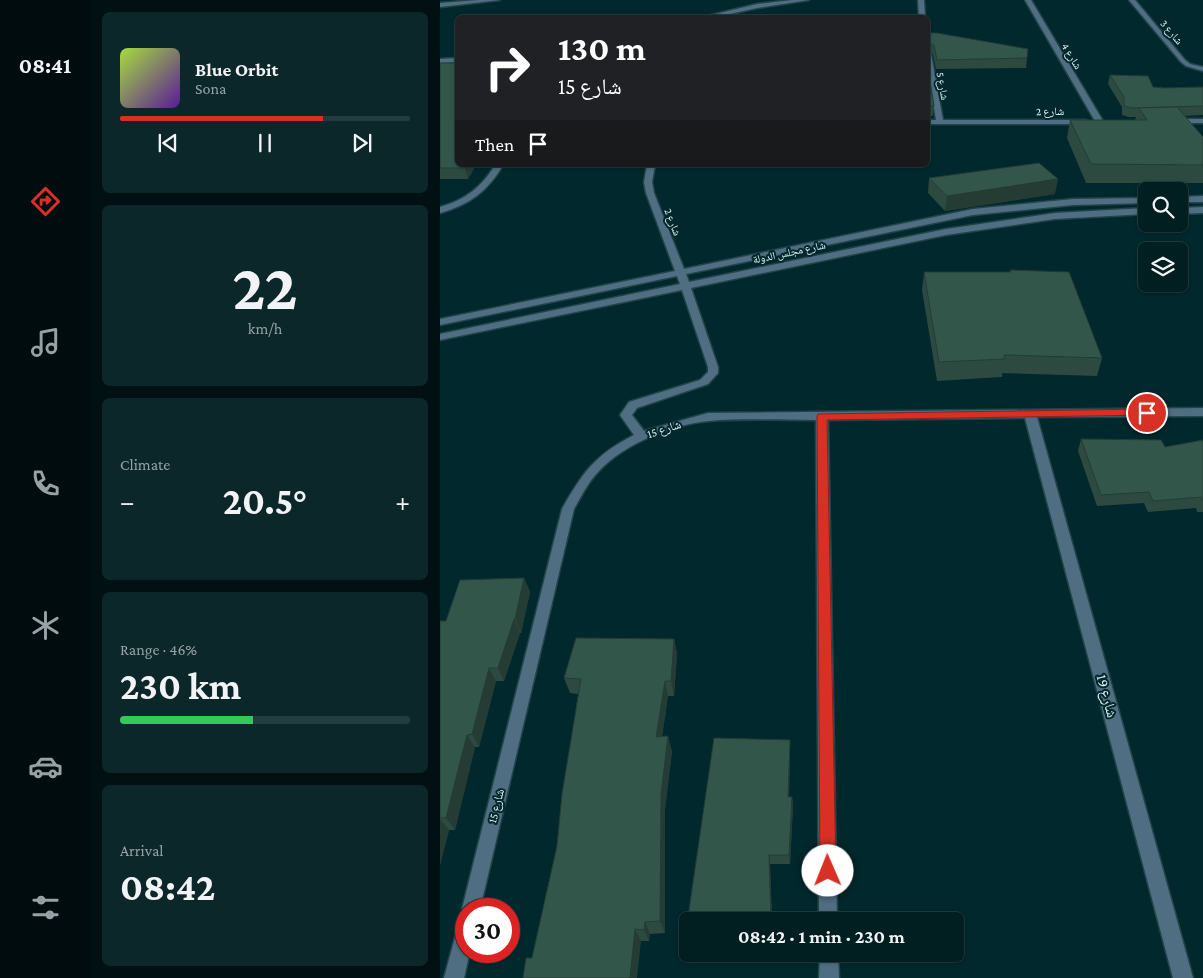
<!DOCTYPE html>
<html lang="en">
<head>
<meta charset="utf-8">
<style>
	body { margin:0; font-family:"Crimson Pro","Noto Naskh Arabic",serif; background:#0b272a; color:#f1f3f6; height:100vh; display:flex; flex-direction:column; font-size:19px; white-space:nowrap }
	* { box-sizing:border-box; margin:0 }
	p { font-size:16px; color:#96a2a5 }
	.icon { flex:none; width:28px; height:28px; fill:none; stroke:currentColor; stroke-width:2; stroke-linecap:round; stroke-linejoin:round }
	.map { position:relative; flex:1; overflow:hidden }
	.panel { display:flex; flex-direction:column; gap:12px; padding:12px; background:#011012; width:350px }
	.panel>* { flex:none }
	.banner { position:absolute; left:15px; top:15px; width:475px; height:152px; border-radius:8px; box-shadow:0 1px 4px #0004,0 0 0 1px #233c3f; background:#202124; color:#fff; overflow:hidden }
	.buttons { position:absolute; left:698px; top:182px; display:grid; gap:10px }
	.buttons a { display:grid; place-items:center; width:50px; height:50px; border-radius:8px; background:#011e21; box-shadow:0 1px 4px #0004,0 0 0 1px #233c3f; font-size:25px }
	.speed { position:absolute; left:15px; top:898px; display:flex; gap:10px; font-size:25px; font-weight:700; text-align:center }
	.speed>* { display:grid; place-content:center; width:65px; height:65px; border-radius:50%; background:#011e21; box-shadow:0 1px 4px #0004,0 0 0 1px #233c3f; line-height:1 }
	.speed .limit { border:8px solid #d22; background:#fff; color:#111 }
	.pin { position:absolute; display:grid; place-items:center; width:42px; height:42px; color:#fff; margin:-21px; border:2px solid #fff; border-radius:50%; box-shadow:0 1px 5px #0007 }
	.me { position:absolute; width:55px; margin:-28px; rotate:359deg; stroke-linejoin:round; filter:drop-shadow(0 0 4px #0008) }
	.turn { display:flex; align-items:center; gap:18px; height:105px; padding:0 20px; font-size:22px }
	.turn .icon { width:65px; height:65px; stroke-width:2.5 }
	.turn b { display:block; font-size:35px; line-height:42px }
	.then { display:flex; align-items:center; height:48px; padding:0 20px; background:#0003; gap:10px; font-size:19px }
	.big { font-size:38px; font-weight:700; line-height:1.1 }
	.panel .tile { flex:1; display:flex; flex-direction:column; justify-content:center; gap:8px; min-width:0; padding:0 18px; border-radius:8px; background:#0b272a }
	.panel .dial { align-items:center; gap:0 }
	.dial b { font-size:65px; line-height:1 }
	.song { display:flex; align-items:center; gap:15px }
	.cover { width:60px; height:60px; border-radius:8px; background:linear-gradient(135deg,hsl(80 70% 55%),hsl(270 70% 35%)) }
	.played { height:5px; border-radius:2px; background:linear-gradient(90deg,#d93025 70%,#233c3f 70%) }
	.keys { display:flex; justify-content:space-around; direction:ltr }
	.heat { display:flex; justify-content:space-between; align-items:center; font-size:28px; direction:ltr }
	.charge { height:8px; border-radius:4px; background:linear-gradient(90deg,#34c759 46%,#233c3f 0) }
	.trip { position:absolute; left:239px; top:912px; width:285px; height:50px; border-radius:8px; background:#011e21; box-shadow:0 1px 4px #0004,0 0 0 1px #233c3f; font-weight:700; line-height:50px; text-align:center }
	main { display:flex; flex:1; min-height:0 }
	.tabs { display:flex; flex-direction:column; width:90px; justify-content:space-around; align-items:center; background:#000c0d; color:#96a2a5 }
	.tabs .icon { width:35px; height:35px }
	.tabs .selected { color:#d93025 }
	.tabs b { font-size:22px; color:#f1f3f6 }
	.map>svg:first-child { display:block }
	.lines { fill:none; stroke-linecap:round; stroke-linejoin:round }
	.minor-casing { stroke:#204448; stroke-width:3 }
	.minor { fill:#506e82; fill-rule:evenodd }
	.wall { fill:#2c4a40 }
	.shaded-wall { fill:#243c34 }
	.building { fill:#33564b; stroke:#243c34 }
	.route { fill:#d93025; stroke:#8d1f18 }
	.labels { text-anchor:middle; stroke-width:4; stroke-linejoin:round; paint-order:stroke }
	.far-street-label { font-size:11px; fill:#ddf1f3; stroke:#01282c }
	.street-label { font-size:12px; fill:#ddf1f3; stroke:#01282c }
	.near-street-label { font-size:15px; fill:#ddf1f3; stroke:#01282c }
</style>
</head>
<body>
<main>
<nav class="tabs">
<b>08:41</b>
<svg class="icon selected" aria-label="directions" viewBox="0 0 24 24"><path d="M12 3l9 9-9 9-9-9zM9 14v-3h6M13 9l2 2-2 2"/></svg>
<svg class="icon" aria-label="music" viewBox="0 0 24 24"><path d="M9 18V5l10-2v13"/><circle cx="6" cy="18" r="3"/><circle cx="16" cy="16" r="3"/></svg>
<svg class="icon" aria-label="phone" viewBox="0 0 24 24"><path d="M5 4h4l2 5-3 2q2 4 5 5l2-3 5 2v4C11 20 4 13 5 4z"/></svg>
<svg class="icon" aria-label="climate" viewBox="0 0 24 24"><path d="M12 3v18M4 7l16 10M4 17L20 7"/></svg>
<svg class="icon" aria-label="car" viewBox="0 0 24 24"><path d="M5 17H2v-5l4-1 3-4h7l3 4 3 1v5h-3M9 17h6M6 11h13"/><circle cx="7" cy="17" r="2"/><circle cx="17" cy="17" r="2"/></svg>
<svg class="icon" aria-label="filters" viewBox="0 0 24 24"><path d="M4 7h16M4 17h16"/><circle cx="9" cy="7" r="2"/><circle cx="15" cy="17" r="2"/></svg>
</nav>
<section class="panel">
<div class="tile">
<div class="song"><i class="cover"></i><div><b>Blue Orbit</b><p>Sona</p></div></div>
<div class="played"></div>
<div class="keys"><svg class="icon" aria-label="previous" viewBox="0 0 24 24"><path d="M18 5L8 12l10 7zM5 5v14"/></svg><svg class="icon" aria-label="pause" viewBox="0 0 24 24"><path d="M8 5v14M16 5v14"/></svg><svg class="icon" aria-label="next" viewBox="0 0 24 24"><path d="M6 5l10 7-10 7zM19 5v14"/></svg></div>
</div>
<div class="tile dial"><b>22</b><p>km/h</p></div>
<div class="tile"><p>Climate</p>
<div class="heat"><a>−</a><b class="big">20.5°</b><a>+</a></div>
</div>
<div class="tile"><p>Range · 46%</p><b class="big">230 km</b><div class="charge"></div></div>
<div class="tile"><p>Arrival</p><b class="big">08:42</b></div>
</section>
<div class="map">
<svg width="763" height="978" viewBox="0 0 763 978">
	<rect width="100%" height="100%" fill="#01282c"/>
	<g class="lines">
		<defs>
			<g id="minor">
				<path d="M38 0H60L0 7V3Z"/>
				<path d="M352 0H369L317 8 272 18H259L317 4Z"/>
				<path d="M478 0H484L485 18H479Z"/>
				<path d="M585 0H591L663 121 662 123 655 121Z"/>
				<path d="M689 0H695L745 60 750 64 763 67V71L746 66 741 62Z"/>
				<path d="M488 52 491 54 503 120H646L650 122 646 124H488V120H496L488 70Z"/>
				<path d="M18 58V62L0 63V59Z"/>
				<rect x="730" y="119" width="33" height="4"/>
				<path d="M55 165H63C48 191 29 205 0 213V207C25 200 42 187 55 165Z"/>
				<path d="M207 165H215L212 182 214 193 244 269 533 209 633 199 706 198V203L633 205 533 215 246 274 249 282 506 229 615 213 706 208V214L615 219 506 235 251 288 278 367V373L268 384 197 408 192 415 204 431 268 413 763 408V416L597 417 753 978H733L585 418 388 420 397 921H379L376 420C341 420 304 418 269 421 233 424 184 444 159 471 148 482 142 495 134 509L40 909H26V916H24L22 909 122 509C143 472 155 455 194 435L180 415 189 402 260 380 268 372V367L242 290 0 340V334L240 284 237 276 0 325V319L235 271 206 193 204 182Z"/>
				<path d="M763 196V202H739V197Z"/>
				<path d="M763 207V213L739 214V208Z"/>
				<path d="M26 921V951H30L24 978H4L17 930 19 923Z"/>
				<path d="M380 954H398L399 978H379Z"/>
			</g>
		</defs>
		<use href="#minor" class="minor-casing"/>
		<use href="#minor" class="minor"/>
	</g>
	<g class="wall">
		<path d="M488 33 587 58 586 68 496 69 493 54 488 51Z"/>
		<path d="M0 63 36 165 28 179H0Z"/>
		<path d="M488 68 494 106 493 116H488Z"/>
		<path d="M670 75 713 87 724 88 763 87V115L744 116 763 137V183H646L627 138 630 120H695L696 117H689L682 115V107L668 84Z"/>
		<path d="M489 178 615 194 505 211 488 193Z"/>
		<path d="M570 270 662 358 657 376 562 373V377L497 381 482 290 484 272H570Z"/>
		<path d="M641 439 725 447 763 440V512H757L756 508 708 512 704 503 657 506 638 451Z"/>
		<path d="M84 578 90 592 81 633H80L64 681H56L39 747H35L15 830H9L0 865V621H6Z"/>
		<path d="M234 639 237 654 234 696H228L222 736 232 751 225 809V933L210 934 209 941H201L92 958 117 846 138 694 130 693 124 678Z"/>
		<path d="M274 738 350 740V750L349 797H352L353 806 350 864H330L332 921H248V927L247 924Z"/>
	</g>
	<g class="shaded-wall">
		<path d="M26 165H36L28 179 25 168Z"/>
		<path d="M618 179 615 194 505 211 507 196Z"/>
		<path d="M84 578 90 592 81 633 75 619Z"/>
		<path d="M74 619 80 633 64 681 58 668Z"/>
		<path d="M234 639 237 654 234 696 231 681Z"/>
		<path d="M49 668 56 681 39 747 32 734Z"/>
		<path d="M225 681 228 696 220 751 216 737Z"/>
		<path d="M27 735 35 747 15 830 6 818Z"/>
		<path d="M228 736 232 751 225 809V933L220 921 221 795Z"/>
		<path d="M350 740V750L349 806 348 797Z"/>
		<path d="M352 797 353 806 350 864 349 855Z"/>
		<path d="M0 819 9 830 0 865Z"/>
		<path d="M329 855 330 864 332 921H331Z"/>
		<path d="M205 922 210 934 209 941 204 930Z"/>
		<path d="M195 929 201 941 197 978H190Z"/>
	</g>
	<g class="building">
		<path d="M488 33H497L588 49 587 58 497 60 494 45 488 42Z"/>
		<path d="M0 63H18V165H26L25 168H0Z"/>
		<path d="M488 68 494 106H488Z"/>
		<path d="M670 75 708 76 713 87 724 88 763 87V106L691 108 684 106V97Z"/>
		<path d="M737 107 763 137V165L651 164 630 120H707L699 108Z"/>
		<path d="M599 163 618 179 507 196 489 178Z"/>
		<path d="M570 270 629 272 662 358 564 355 565 359 499 362 484 272H571Z"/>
		<path d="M641 439 721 440 725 447 763 440V501L761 497 713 501 709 492 661 495Z"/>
		<path d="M84 578 75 619H74L58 668H49L32 734 27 735 6 818H0V621H6L20 580Z"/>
		<path d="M136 638 234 639 231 681H225L216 737 228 736 221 795 220 921 205 922 204 930 195 929 190 978H83L86 958H92L117 846 122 794 141 679 124 678Z"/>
		<path d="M274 738 350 740 348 797H352L349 855H329L331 921H248V924H247Z"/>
	</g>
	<path class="route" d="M707 409 712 413 711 415 387 420 396 871 393 877 388 879 382 877 380 871 377 416 378 414Z"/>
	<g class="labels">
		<g class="far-street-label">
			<text transform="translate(732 32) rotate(50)" y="4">شارع 3</text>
			<text transform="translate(632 56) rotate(59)" y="4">شارع 4</text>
			<text transform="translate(503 86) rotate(80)" y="4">شارع 5</text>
			<text transform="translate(610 111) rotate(-1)" y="4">شارع 2</text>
			<text transform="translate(233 222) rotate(69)" y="4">شارع 2</text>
			<text transform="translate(349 252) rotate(-12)" y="4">شارع مجلس الدولة</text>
		</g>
		<g class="street-label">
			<text transform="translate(224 429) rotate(-18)" y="4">شارع 15</text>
			<text transform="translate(56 806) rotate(-76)" y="4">شارع 15</text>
		</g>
		<g class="near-street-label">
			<text transform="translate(667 696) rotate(75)" y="5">شارع 19</text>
		</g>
	</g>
</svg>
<div class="buttons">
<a><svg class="icon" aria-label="search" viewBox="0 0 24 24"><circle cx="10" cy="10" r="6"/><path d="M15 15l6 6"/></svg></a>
<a><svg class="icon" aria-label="layers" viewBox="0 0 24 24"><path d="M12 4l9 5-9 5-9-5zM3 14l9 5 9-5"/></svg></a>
</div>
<div class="speed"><div class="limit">30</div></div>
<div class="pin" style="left:707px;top:413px;background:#d93025"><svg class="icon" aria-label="arrive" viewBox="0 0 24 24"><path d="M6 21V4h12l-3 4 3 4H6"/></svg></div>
<svg class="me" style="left:388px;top:871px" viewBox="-20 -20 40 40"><circle r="19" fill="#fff"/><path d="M0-13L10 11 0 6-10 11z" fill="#d93025"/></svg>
<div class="trip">08:42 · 1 min · 230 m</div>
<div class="banner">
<div class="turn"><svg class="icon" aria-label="right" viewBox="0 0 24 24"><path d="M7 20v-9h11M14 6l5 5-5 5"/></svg><div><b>130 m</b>شارع 15</div></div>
<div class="then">Then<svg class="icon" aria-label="arrive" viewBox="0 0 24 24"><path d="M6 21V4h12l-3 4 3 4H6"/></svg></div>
</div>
</div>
</main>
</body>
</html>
